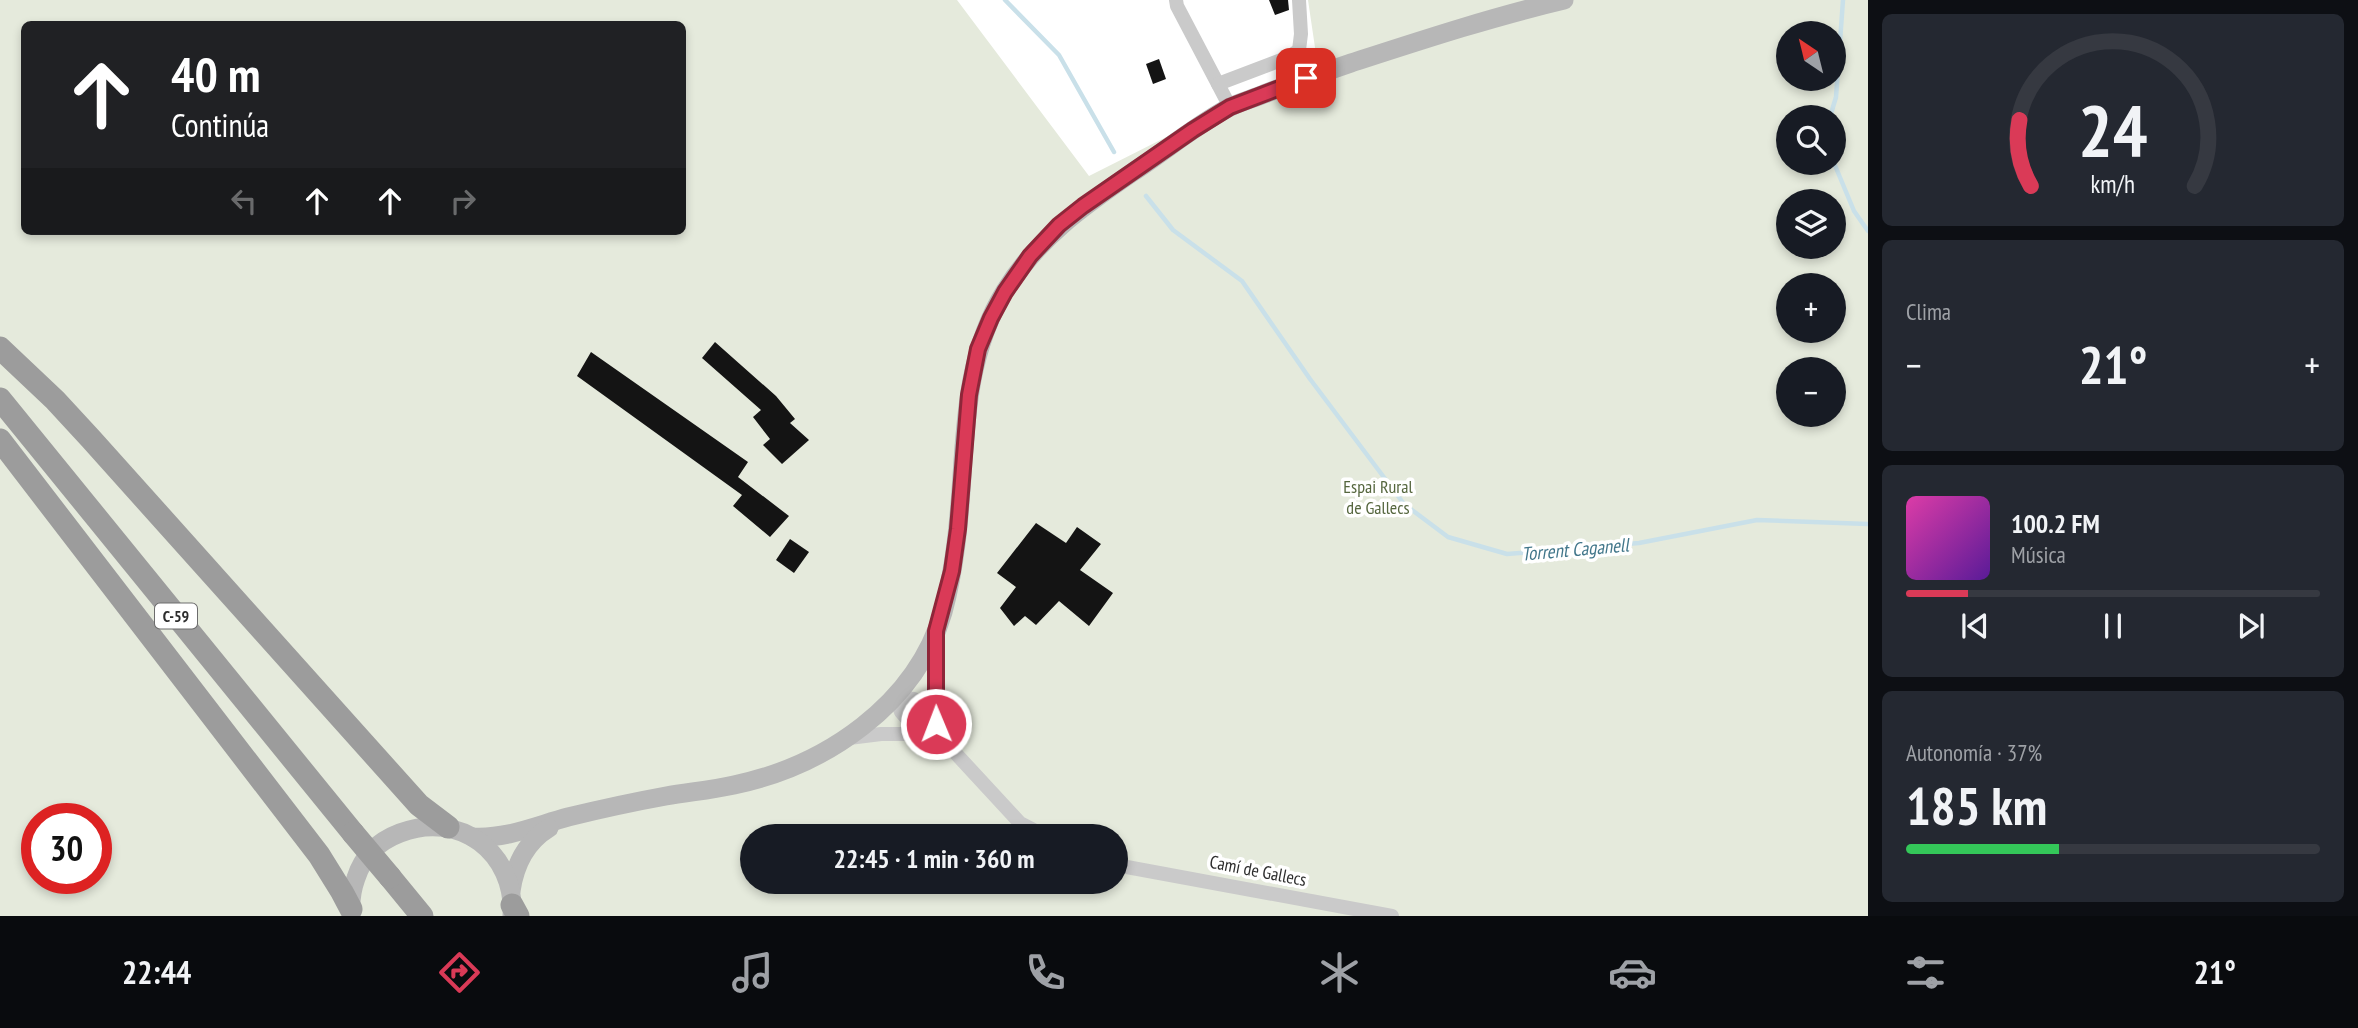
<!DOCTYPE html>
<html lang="es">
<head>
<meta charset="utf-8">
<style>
	body { margin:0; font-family:"PT Sans Narrow",sans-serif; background:#242831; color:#f1f3f6; height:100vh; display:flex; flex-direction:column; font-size:26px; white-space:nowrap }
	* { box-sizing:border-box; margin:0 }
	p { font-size:23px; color:#9ea1a6 }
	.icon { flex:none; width:38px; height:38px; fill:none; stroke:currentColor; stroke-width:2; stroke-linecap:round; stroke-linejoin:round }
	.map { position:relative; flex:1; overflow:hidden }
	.sheet { display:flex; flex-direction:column; gap:14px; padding:14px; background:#0d0f14; width:490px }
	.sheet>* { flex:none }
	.banner { position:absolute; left:21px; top:21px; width:665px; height:214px; border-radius:10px; box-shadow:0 4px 10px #0003; background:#202124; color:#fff; overflow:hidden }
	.needle { width:46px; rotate:325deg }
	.controls { position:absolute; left:1776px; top:21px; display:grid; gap:14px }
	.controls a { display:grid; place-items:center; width:70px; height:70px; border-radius:50%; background:#171b24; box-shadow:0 4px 10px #0003; font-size:35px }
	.speed { position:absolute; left:21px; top:803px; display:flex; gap:14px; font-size:35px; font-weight:700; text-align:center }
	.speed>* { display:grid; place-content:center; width:91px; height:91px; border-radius:50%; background:#171b24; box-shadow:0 4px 10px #0003; line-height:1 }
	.speed .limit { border:10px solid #d22; background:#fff; color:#111 }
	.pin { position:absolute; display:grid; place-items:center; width:60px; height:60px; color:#fff; margin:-30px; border-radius:14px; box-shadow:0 4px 10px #0006 }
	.me { position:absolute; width:77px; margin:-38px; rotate:359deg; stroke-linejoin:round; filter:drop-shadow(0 0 5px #0008) }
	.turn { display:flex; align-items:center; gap:24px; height:147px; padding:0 35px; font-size:32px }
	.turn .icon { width:91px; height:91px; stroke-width:2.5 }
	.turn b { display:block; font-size:49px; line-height:60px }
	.lanes { display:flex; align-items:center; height:66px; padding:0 35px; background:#0003; justify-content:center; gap:35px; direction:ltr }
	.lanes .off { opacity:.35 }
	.big { font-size:52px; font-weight:700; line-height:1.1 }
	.sheet .card { flex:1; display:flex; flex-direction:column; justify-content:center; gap:10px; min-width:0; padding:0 24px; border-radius:10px; background:#242831 }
	.sheet .dial { align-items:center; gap:0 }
	.dial svg { height:182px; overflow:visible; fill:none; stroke:#363941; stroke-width:7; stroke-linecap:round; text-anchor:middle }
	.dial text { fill:#f1f3f6; stroke:none }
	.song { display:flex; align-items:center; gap:21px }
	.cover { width:84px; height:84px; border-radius:10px; background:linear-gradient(135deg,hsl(320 70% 55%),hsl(270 70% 35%)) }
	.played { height:7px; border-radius:4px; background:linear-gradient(90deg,#da3a57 15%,#363941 15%) }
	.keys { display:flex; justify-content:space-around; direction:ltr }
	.heat { display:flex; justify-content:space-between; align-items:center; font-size:38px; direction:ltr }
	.charge { height:10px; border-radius:5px; background:linear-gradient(90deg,#34c759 37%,#363941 0) }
	.trip { position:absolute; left:740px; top:824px; width:388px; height:70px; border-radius:35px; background:#171b24; box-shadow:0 4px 10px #0003; font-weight:700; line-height:70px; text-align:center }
	.tab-bar { display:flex; height:112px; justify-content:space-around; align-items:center; background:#090b0e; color:#9ea1a6 }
	.tab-bar .icon { width:49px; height:49px }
	.tab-bar .active { color:#da3a57 }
	.tab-bar b { font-size:32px; color:#f1f3f6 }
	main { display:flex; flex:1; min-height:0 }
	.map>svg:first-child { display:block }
	.green { fill:#e5eadc; fill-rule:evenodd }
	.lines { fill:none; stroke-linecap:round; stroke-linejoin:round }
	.stream { stroke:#c9e0e9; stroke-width:4.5 }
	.building { fill:#141414 }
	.minor { stroke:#cacaca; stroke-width:14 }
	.secondary { stroke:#b7b7b7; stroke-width:19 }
	.trunk { stroke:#9c9c9c; stroke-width:23 }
	.trunk-bridge { stroke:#9c9c9c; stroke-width:23 }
	.route-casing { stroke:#8e2639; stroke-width:18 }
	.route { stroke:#da3a57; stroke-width:12 }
	.labels { text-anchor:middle; stroke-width:7; stroke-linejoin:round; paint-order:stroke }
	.shield { fill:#fff; stroke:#6c6c6c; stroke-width:2 }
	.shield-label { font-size:16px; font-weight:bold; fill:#2d2d2d }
	.park-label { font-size:18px; fill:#55663e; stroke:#fff }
	.street-label { font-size:18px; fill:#2d2d2d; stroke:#fff }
	.water-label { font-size:19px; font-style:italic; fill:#41768a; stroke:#fff }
</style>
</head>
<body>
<main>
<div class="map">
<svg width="1868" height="916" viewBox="0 0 1868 916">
	<rect width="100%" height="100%" fill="#fff"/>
	<path class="green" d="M0 0H957L1089 176 1317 61 1308 0H1868V916H0ZM24 24H682V231H24ZM1788 33H1834V79H1788ZM1788 117H1834V163H1788ZM1788 201H1834V247H1788ZM1788 285H1834V331H1788ZM1788 369H1834V415H1788ZM37 819H96V878H37ZM752 836H1116V882H752Z"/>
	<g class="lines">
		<g class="stream">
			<path d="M1005 0 1059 55 1114 152"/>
			<path d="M1830 117 1836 97 1843 0"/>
			<path d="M1834 163 1854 211 1868 231"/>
			<path d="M1146 196 1173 230 1242 281 1310 379 1404 504 1448 537 1507 554 1639 543 1757 520 1868 524"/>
		</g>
	</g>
	<g class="building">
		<path d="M1269 0H1288L1289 10 1275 15Z"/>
		<path d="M1159 59 1166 79 1153 84 1146 64Z"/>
		<path d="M715 342 776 396 795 419 790 423 809 440 782 464 763 445 770 439 753 417 761 410 702 358Z"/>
		<path d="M591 352 748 462 738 477 789 516 770 537 733 506 742 495 577 376Z"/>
		<path d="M1036 523 1066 543 1077 527 1101 544 1080 570 1113 593 1089 626 1059 601 1036 625 1025 616 1014 626 1000 608 1016 587 997 573Z"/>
		<path d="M790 539 809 552 794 573 776 560Z"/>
	</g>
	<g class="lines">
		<g class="minor">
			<path d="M1176 0 1177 6 1230 107"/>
			<path d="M1218 84 1289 57 1299 50 1301 34 1299 0"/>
			<path d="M936 724V638"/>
			<path d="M920 734 901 712 895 697 914 699 936 724 947 744 1020 823 1045 836"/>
			<path d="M849 738 881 734H920L947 744"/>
			<path d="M1116 865 1392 916"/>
		</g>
		<g class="secondary">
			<path d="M472 837C507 839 535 826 568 817 601 809 633 802 666 796 689 792 712 790 734 785 825 766 916 705 943 612 955 568 959 522 962 476 966 412 970 347 1005 291 1038 238 1082 207 1133 172 1165 151 1195 126 1228 108 1240 102 1252 99 1264 94 1293 83 1322 73 1351 63 1422 40 1492 17 1564 0"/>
			<path d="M511 891C515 864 526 842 549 828"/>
			<path d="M351 915C350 902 352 889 356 878 363 856 379 841 400 833 460 810 516 853 512 916"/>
		</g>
		<g class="trunk">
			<path d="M0 348 55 400 91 439 419 805 448 827"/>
			<path d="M0 399 353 833"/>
			<path d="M0 440 319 855 342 892 351 909"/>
			<path d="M390 877 422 916"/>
			<path d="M512 905 518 916"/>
		</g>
		<path class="trunk-bridge" d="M353 833 390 877"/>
	</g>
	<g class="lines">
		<defs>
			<path id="route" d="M936 724V631L952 571 958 529 969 395 978 349 991 318 1005 292 1030 256 1059 225 1083 206 1193 130 1230 107 1306 78"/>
		</defs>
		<use href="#route" class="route-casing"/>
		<use href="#route" class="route"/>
	</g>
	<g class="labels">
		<rect class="shield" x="155" y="603.5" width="42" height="25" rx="5"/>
		<g class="shield-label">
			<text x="176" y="622">C-59</text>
		</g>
		<g class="park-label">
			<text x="1378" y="493">Espai Rural<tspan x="1378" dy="21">de Gallecs</tspan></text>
		</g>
		<g class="street-label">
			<text transform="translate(1258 871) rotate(11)" y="6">Camí de Gallecs</text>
		</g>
		<g class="water-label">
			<text transform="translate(1575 549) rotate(-5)" y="7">Torrent Caganell</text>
		</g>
	</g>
</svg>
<div class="controls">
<a><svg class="needle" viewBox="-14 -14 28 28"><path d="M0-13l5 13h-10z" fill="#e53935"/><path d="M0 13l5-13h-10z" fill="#9ea1a6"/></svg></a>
<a><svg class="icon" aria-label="search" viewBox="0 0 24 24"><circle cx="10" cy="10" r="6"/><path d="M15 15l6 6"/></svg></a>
<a><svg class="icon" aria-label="layers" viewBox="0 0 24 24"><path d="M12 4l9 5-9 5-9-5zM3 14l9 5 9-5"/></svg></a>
<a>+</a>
<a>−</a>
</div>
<div class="speed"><div class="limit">30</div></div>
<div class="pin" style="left:1306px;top:78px;background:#d93025"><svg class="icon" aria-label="arrive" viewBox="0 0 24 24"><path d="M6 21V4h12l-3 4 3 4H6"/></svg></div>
<svg class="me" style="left:936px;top:724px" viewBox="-20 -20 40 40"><circle r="17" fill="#da3a57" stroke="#fff" stroke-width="3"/><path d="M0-11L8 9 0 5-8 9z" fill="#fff"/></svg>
<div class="trip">22:45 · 1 min · 360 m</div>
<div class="banner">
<div class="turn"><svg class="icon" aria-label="ahead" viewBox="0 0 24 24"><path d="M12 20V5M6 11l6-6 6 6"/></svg><div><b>40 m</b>Continúa</div></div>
<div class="lanes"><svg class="icon off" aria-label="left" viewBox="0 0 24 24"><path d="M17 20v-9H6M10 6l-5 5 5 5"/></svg><svg class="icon" aria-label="ahead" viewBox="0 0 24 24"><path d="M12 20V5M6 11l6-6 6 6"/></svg><svg class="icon" aria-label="ahead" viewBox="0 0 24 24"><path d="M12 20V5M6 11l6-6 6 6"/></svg><svg class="icon off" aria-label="right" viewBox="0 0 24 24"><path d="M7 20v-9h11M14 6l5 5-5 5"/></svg></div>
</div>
</div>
<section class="sheet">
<div class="card dial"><svg viewBox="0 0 100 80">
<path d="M14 69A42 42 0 1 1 86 69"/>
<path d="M14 69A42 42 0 0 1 9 40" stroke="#da3a57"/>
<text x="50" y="56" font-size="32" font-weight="700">24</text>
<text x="50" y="72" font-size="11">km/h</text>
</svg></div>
<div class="card"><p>Clima</p>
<div class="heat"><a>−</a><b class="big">21°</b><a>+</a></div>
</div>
<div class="card">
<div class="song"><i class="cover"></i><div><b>100.2 FM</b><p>Música</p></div></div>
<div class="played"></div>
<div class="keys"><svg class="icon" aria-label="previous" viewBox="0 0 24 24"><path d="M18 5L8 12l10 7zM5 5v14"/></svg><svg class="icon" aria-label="pause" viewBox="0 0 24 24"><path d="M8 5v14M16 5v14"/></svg><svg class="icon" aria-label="next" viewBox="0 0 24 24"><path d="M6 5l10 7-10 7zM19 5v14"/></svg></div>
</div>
<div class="card"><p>Autonomía · 37%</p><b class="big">185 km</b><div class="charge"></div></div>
</section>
</main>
<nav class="tab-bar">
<b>22:44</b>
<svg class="icon active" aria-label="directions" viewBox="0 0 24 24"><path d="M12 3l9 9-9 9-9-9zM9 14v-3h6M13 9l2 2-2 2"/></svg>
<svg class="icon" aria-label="music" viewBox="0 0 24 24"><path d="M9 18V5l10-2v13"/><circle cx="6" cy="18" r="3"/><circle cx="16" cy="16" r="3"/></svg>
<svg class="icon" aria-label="phone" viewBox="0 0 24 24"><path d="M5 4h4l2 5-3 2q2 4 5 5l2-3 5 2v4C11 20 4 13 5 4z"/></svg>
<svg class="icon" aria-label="climate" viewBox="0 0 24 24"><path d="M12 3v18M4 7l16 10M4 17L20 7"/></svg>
<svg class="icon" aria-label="car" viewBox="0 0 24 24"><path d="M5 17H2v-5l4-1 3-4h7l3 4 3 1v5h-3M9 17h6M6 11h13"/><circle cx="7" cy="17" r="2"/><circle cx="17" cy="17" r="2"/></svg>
<svg class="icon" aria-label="filters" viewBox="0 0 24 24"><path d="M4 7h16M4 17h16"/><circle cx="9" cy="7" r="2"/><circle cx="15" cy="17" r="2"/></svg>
<b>21°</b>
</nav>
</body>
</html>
